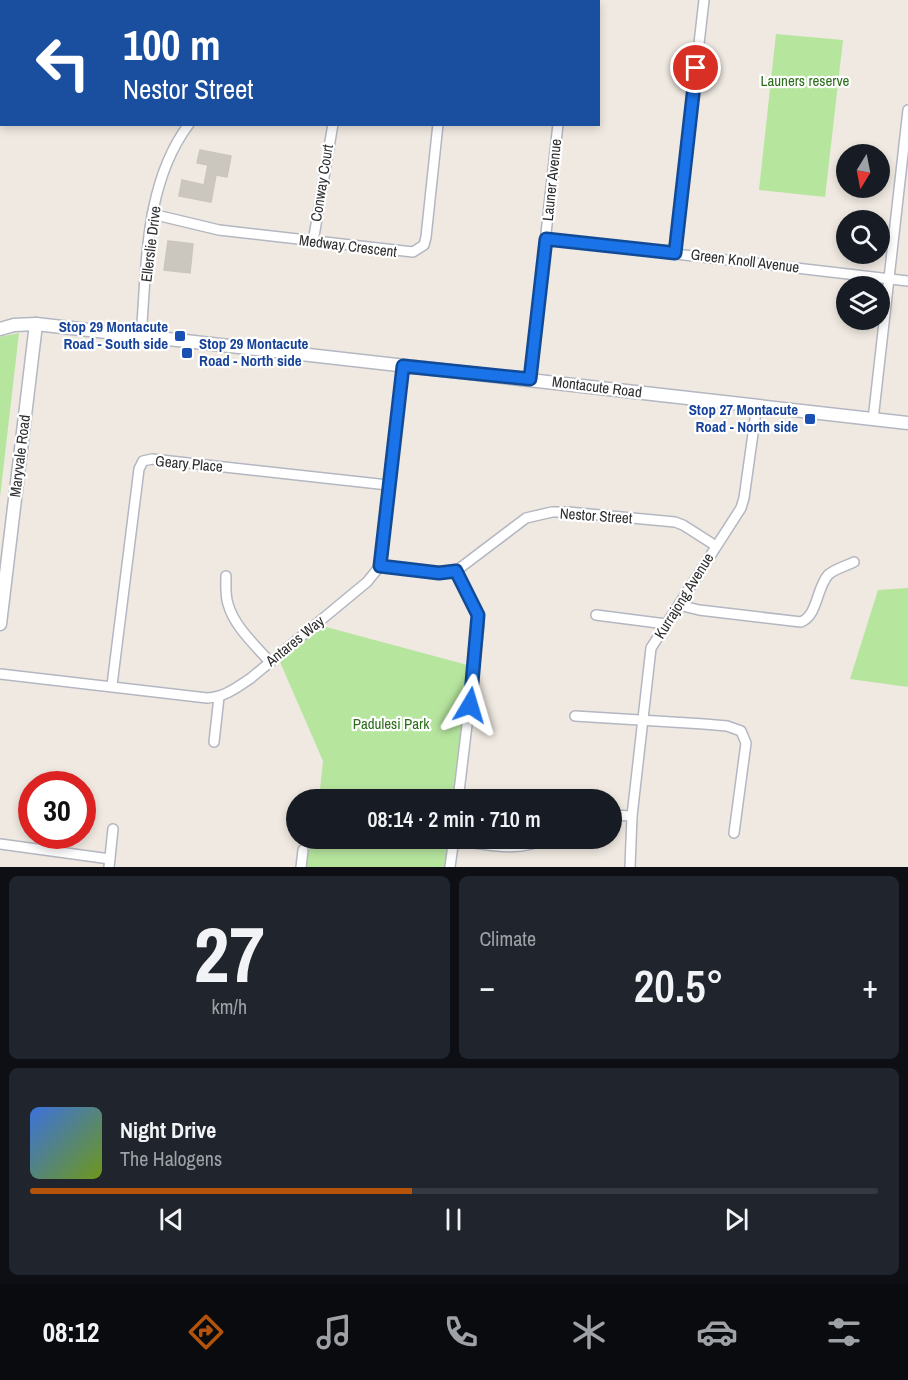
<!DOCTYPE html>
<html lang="en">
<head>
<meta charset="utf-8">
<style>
	body { margin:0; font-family:"Archivo Narrow",sans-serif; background:#20242c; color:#f1f3f6; height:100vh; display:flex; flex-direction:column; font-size:22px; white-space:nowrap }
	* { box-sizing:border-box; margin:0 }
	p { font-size:20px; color:#9ea1a6 }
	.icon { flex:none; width:33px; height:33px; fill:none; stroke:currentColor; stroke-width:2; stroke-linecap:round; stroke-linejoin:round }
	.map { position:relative; height:867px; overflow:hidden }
	.panel { display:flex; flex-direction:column; gap:9px; padding:9px; background:#0d0f14; flex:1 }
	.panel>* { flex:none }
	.banner { position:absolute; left:0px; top:0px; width:600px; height:126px; box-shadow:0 3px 9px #0003; background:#1a4fa0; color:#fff; overflow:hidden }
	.needle { width:39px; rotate:190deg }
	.fabs { position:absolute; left:836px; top:144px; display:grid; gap:12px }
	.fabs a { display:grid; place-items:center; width:54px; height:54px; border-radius:50%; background:#171b24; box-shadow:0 3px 9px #0003; font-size:30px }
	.speed { position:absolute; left:18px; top:771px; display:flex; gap:12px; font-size:30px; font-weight:700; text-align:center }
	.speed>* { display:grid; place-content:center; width:78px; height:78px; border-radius:50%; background:#171b24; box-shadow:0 3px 9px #0003; line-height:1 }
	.speed .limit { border:9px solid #d22; background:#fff; color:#111 }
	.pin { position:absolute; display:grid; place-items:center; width:51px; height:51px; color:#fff; margin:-26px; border:3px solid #fff; border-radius:50%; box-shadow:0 2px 6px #0007 }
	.me { position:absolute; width:66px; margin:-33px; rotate:7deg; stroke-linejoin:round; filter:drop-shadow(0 0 4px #0008) }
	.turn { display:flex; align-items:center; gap:21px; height:126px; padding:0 24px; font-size:27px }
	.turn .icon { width:78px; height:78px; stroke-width:2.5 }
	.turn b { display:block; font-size:42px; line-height:51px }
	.big { font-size:45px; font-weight:600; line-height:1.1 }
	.panel .widget { flex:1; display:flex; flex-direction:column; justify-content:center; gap:9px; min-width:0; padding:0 21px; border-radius:9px; background:#20242c }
	.panel .dial { align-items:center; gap:0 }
	.dial b { font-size:78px; line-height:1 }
	.song { display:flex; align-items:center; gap:18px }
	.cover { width:72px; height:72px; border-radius:9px; background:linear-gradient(135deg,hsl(220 70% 55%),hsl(80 70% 35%)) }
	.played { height:6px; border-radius:3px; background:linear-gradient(90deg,#b45309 45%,#363941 45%) }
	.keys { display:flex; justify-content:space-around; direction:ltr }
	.heat { display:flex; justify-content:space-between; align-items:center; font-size:33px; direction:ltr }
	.panel .tiles { flex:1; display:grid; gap:9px; grid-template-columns:1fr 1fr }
	.widget:last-child { grid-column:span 2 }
	.trip { position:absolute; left:286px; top:789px; width:336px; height:60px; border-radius:30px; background:#171b24; box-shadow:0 3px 9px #0003; font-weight:600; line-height:60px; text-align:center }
	.menu { display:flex; height:96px; justify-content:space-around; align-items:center; background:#090b0e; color:#9ea1a6 }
	.menu .icon { width:42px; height:42px }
	.menu .selected { color:#b45309 }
	.menu b { font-size:27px; color:#f1f3f6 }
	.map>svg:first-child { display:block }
	.green { fill:#b6e59e }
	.building { fill:#cbc7bf; stroke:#cbc5ba; stroke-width:1.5 }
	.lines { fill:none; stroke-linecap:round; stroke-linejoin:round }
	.minor-casing { stroke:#b4b7c1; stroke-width:12 }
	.secondary-casing { stroke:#b4b7c1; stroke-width:15 }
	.minor { stroke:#fff; stroke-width:9 }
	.secondary { stroke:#fff; stroke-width:12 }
	.route-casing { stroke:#114b97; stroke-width:15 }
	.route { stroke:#1a73e8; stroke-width:10 }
	.transit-dot { fill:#1a4fb4; stroke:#fff; stroke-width:2 }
	.labels { text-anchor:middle; stroke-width:4.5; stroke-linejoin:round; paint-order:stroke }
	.park-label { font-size:15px; fill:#2c6e1b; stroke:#fff }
	.street-label { font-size:15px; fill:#2e2e2e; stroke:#fff }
	.transit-label { font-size:15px; font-weight:bold; fill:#164399; stroke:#fff; text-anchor:end }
</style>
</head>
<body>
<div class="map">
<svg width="908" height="867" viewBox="0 0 908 867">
	<rect width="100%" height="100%" fill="#efe9e1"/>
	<g class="green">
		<path d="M776 34 843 40 825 197 759 190Z"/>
		<path d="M19 333 0 497V337Z"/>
		<path d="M908 588V687L850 679 878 590Z"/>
		<path d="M315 624 475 667 458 799H319L323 761 277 655Z"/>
		<path d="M314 839H454L450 867H301L303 850 313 848Z"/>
	</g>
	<g class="building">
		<path d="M200 150 231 156 227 177 216 175 211 202 179 196 182 180 204 185 208 165 197 163Z"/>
		<path d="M168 241 193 244 190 273 164 270Z"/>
	</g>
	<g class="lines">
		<defs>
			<g id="minor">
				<path d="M156 2 158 0"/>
				<path d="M289 2 290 0"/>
				<path d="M453 2V0"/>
				<path d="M573 2V0"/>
				<path d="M152 214 219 230 413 252 424 245 426 237 438 124"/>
				<path d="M546 239 908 281"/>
				<path d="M313 242 333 124"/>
				<path d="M675 253 704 0"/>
				<path d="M141 336C147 265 144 184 189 124"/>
				<path d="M530 379 558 124"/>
				<path d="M873 420 908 110"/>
				<path d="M380 566 439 572 456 571 526 518 552 512H568L675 522 683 525 716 546"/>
				<path d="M456 571 475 607 479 625 458 800"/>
				<path d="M226 576C226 585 225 595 228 604 234 626 254 644 269 661"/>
				<path d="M679 605 699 610 801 622C818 615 816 589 828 575 834 569 846 566 854 562"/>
				<path d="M596 615 666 624"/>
				<path d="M0 674 207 698C225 697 236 688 251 678L367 582 380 566 403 366"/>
				<path d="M112 685 139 469 143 461 152 459 388 485"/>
				<path d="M575 716 704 724 727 726 741 731 746 743 734 833"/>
				<path d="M214 742 219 697"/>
				<path d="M612 815 632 816"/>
				<path d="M453 840C486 844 517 854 547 838"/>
				<path d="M0 844 110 859"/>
				<path d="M109 867 113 829"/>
				<path d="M301 867 303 850"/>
				<path d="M450 867 454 838"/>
				<path d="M630 867 632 816 651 648 741 508 744 498 757 405"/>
			</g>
			<g id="secondary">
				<path d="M0 329 14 325 36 324 908 423"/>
				<path d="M0 624 36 324"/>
			</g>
		</defs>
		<use href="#minor" class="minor-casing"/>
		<use href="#secondary" class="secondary-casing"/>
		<use href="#minor" class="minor"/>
		<use href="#secondary" class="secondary"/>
	</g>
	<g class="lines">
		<defs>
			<path id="route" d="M470 705 478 615 456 571 439 573 380 566 403 366 530 379 546 239 675 253 696 68"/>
		</defs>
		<use href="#route" class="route-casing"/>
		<use href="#route" class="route"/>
	</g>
	<g class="transit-dot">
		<rect x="174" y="330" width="12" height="12" rx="3"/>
		<rect x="181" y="347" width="12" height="12" rx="3"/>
		<rect x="804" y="413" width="12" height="12" rx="3"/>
	</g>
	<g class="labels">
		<g class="park-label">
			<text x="805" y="86">Launers reserve</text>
			<text x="391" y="729">Padulesi Park</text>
		</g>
		<g class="street-label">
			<text transform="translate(552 180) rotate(-84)" y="5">Launer Avenue</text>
			<text transform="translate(322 183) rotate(-81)" y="5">Conway Court</text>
			<text transform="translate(151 244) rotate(-83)" y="5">Ellerslie Drive</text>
			<text transform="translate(348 246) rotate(7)" y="5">Medway Crescent</text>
			<text transform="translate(745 261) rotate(7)" y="5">Green Knoll Avenue</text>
			<text transform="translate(597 387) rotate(7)" y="5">Montacute Road</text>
			<text transform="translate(20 456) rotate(-83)" y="5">Maryvale Road</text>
			<text transform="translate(189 464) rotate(5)" y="5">Geary Place</text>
			<text transform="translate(596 516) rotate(4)" y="5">Nestor Street</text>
			<text transform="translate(684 596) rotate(-58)" y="5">Kurrajong Avenue</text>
			<text transform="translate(295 641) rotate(-39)" y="5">Antares Way</text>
		</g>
		<g class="transit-label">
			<text x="168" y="332">Stop 29 Montacute<tspan x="168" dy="17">Road - South side</tspan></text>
			<text x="199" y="349" text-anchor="start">Stop 29 Montacute<tspan x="199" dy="17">Road - North side</tspan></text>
			<text x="798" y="415">Stop 27 Montacute<tspan x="798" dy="17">Road - North side</tspan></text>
		</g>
	</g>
</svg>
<div class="fabs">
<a><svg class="needle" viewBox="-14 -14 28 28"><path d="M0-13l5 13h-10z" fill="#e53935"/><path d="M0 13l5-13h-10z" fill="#9ea1a6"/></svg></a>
<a><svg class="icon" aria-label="search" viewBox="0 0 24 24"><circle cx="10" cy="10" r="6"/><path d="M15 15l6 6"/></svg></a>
<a><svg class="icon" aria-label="layers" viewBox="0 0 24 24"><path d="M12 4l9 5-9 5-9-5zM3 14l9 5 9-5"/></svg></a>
</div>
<div class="speed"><div class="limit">30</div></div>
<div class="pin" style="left:696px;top:68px;background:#d93025"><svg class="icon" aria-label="arrive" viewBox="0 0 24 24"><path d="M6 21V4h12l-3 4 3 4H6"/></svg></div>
<svg class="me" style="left:470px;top:705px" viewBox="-20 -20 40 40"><path d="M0-17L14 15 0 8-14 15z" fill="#1a73e8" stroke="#fff" stroke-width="4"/></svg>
<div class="trip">08:14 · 2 min · 710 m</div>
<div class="banner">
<div class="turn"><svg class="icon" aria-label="left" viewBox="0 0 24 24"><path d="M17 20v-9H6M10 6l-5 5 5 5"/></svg><div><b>100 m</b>Nestor Street</div></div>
</div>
</div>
<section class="panel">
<div class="tiles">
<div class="widget dial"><b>27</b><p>km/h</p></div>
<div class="widget"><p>Climate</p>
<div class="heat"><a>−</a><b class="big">20.5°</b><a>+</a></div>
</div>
<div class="widget">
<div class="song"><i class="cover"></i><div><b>Night Drive</b><p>The Halogens</p></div></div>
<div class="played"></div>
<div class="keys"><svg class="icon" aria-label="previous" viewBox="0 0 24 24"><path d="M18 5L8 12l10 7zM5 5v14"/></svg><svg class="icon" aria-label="pause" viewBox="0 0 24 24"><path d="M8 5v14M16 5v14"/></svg><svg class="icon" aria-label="next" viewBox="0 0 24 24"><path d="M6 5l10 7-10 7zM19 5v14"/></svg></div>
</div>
</div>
</section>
<nav class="menu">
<b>08:12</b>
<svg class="icon selected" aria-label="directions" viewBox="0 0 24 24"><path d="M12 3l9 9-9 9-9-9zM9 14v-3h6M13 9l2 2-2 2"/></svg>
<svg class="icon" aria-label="music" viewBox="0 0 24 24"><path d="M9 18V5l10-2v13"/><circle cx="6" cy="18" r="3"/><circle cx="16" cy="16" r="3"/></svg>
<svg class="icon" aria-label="phone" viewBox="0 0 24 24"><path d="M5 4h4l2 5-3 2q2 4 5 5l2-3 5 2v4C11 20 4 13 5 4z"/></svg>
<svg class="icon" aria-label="climate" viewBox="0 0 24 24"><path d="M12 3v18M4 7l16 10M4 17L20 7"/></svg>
<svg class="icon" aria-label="car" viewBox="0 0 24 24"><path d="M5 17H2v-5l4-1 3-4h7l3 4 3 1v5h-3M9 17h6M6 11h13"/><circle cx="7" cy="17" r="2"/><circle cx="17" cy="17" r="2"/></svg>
<svg class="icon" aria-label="filters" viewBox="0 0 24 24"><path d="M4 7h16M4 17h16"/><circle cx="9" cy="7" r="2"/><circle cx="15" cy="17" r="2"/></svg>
</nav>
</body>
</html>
